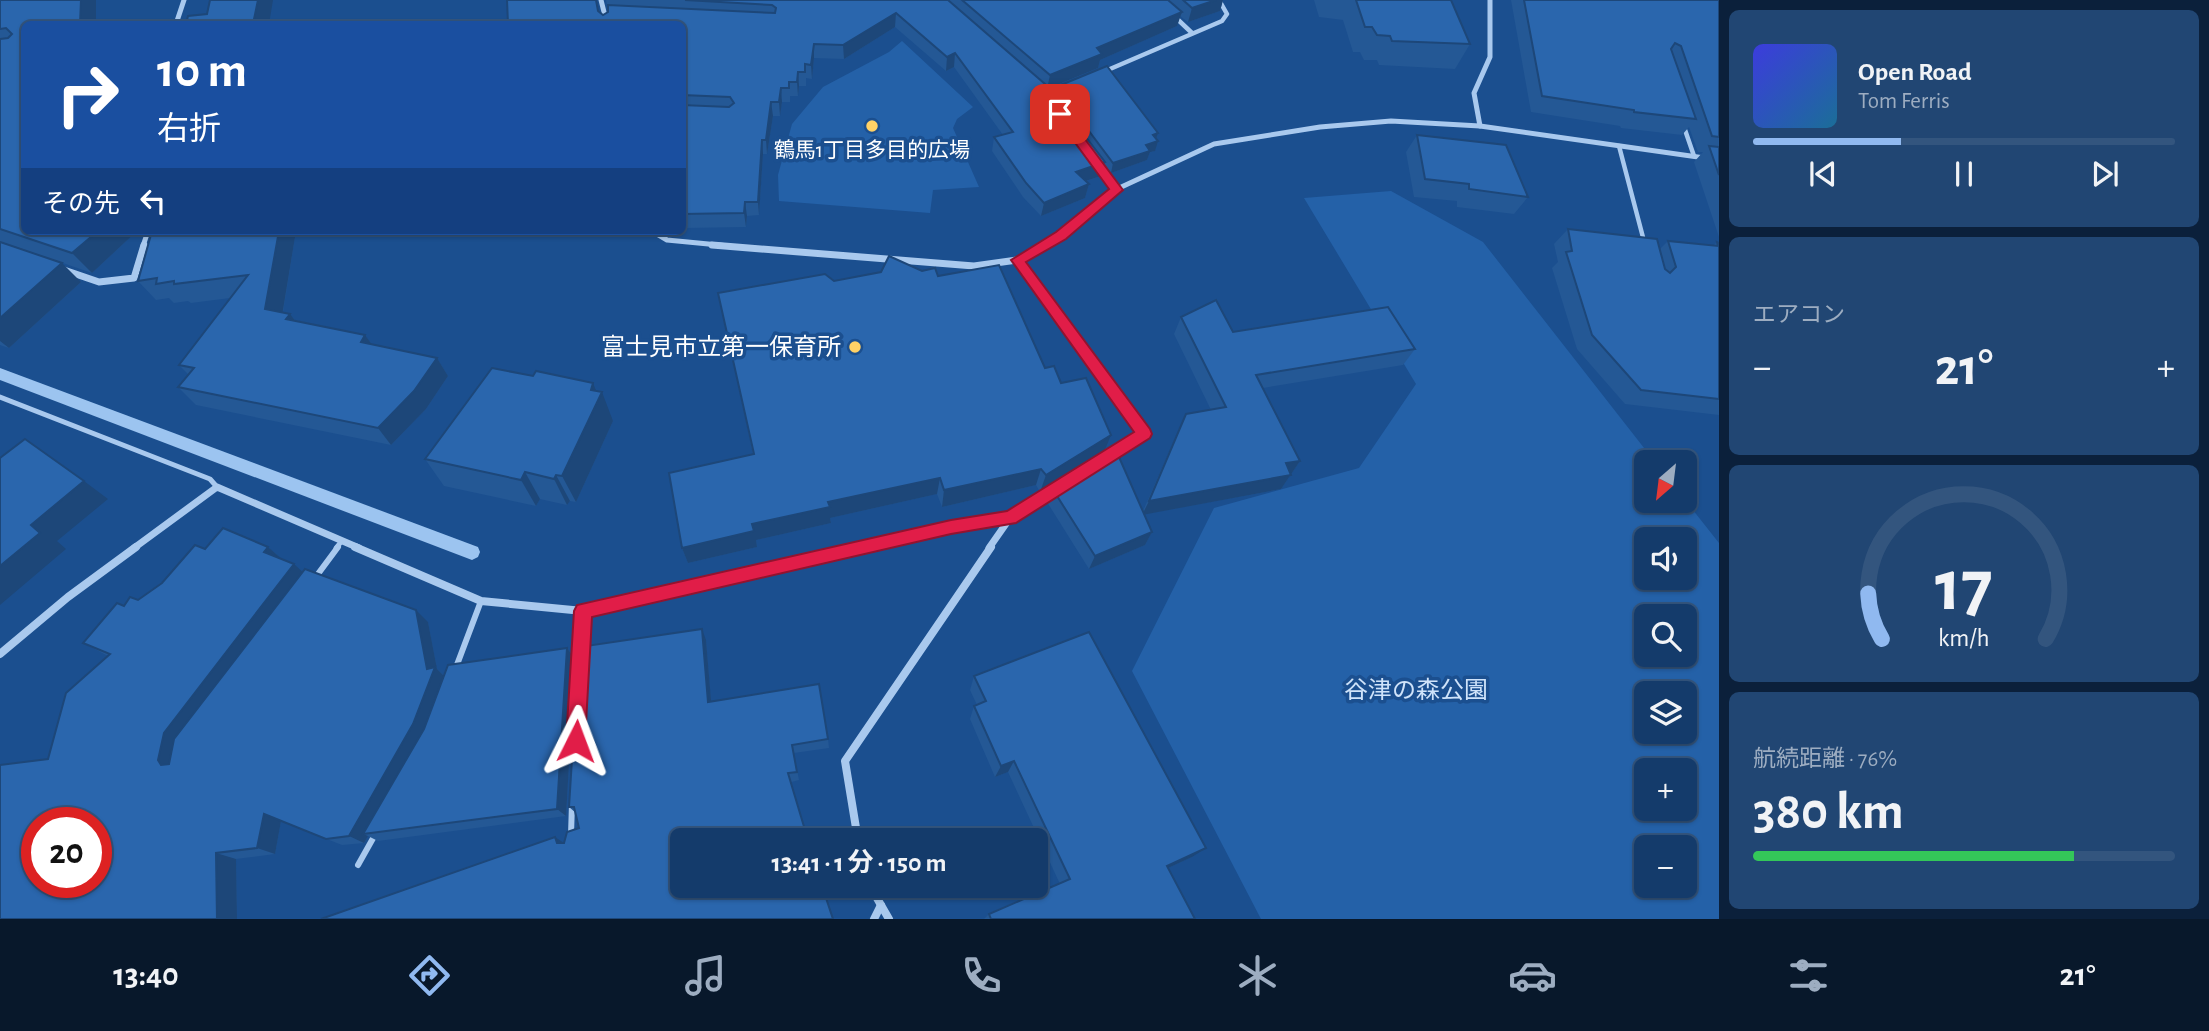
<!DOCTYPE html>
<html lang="ja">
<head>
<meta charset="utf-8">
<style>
	body { margin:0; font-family:"Alegreya Sans","Noto Sans JP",sans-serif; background:#214673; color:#f1f3f6; height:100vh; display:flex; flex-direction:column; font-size:26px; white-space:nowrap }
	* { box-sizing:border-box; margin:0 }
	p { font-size:23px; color:#9dadc1 }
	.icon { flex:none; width:38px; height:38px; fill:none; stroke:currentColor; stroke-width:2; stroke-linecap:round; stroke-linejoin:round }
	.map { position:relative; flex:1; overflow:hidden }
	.panel { display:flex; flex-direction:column; gap:10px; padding:10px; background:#0b203b; width:490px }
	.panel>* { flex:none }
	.guide { position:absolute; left:21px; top:21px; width:665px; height:214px; border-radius:10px; box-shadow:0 2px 5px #0004,0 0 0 2px #33557e; background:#1a4fa0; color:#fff; overflow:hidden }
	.needle { width:46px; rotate:208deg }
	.tools { position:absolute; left:1634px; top:450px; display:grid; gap:14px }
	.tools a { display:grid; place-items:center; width:63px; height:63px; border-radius:10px; background:#143b6b; box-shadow:0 2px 5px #0004,0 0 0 2px #33557e; font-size:35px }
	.speed { position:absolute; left:21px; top:807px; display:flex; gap:14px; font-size:35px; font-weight:700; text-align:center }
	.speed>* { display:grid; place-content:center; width:91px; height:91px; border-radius:50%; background:#143b6b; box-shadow:0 2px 5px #0004,0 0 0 2px #33557e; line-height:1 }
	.speed .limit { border:10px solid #d22; background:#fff; color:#111 }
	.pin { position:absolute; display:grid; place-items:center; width:60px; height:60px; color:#fff; margin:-30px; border-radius:14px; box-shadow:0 4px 10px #0006 }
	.me { position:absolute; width:77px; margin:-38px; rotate:3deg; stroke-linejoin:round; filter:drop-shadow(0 0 5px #0008) }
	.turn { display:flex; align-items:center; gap:24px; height:147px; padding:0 21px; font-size:32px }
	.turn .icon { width:91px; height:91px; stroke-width:2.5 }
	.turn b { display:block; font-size:49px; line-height:60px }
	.then { display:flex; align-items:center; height:66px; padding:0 21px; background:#0003; gap:14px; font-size:26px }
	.big { font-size:52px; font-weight:700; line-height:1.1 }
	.panel .tile { flex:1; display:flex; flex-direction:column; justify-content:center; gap:10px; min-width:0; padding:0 24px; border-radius:10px; background:#214673 }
	.panel .dial { align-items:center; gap:0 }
	.dial svg { height:182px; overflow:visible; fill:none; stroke:#33557e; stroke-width:7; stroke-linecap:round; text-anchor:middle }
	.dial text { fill:#f1f3f6; stroke:none }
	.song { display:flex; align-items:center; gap:21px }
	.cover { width:84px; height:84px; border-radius:10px; background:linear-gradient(135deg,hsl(240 70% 55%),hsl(200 70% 35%)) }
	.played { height:7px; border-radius:4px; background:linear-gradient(90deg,#90b9f0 35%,#33557e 35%) }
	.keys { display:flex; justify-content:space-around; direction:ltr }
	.heat { display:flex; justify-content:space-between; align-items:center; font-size:38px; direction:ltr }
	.charge { height:10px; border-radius:5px; background:linear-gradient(90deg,#34c759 76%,#33557e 0) }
	.trip { position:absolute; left:670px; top:828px; width:378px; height:70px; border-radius:10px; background:#143b6b; box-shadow:0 2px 5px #0004,0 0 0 2px #33557e; font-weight:700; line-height:70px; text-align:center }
	.dock { display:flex; height:112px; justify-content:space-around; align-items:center; background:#08182b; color:#9dadc1 }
	.dock .icon { width:49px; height:49px }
	.dock .selected { color:#90b9f0 }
	.dock b { font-size:32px; color:#f1f3f6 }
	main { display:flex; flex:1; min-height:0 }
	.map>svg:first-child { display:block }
	.green { fill:#2461a8; fill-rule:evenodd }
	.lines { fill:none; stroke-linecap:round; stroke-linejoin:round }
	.stream { fill:#9cc4f0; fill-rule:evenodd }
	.service-far2 { stroke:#a9c9ee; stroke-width:4.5 }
	.service-far1 { stroke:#a9c9ee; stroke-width:5 }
	.service { stroke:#a9c9ee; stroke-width:6 }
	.minor-far2 { stroke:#a9c9ee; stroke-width:5 }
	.minor-far1 { stroke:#a9c9ee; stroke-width:7 }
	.minor { stroke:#a9c9ee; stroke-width:8 }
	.wall { fill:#245895 }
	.shaded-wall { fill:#1d4779 }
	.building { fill:#2a66ad; stroke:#1d4779; stroke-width:2; fill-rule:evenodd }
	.route { fill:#e11d48; stroke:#92132f; stroke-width:2 }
	.poi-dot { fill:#ffd166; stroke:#1b4f8f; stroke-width:2.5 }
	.labels { text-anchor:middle; stroke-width:7; stroke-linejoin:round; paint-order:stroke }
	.far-poi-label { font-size:21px; fill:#fff; stroke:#1b4f8f }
	.poi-label { font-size:24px; fill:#fff; stroke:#1b4f8f; text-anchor:end }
	.park-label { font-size:24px; fill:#cfe3fa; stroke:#1b4f8f }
</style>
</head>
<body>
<main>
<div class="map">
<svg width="1719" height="919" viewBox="0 0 1719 919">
	<rect width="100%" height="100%" fill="#1b4f8f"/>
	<g class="green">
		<path d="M902 41 973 107 957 119 953 128 979 187 933 190 930 213 779 201 778 175 792 124 823 87 889 52Z"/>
		<path d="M1391 191 1483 242 1655 462H1647V500H1685L1719 543V919H1261L1132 671 1214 508 1359 468 1416 384 1304 198ZM1647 539H1685V578H1647ZM1647 616H1685V654H1647ZM1647 693H1685V732H1647ZM1647 770H1685V808H1647ZM1647 847H1685V886H1647Z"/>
	</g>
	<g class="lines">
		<path class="stream" d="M0 368 478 547 480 552 478 557 472 560 0 380Z"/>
		<g class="service-far2">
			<path d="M1174 16 1192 33"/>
			<path d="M1103 72 1222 21 1227 14 1219 0"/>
			<path d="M1684 127 1694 156"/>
			<path d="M1619 146 1645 245"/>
			<path d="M1100 167 1117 189"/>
		</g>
		<g class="service-far1">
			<path d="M0 397 210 479 217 487"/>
			<path d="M336 548 341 542"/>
		</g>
		<g class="service">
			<path d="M315 578 338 547"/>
			<path d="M581 653 583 611"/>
			<path d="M455 670 481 601"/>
			<path d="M571 835 572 803"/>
			<path d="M358 865 376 833"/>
		</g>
		<g class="minor-far2">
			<path d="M601 0 607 24"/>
			<path d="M176 24 184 0"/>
			<path d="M1480 126 1474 93 1490 57V0"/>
			<path d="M652 231 667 240 729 246"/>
			<path d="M143 246 148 231"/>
			<path d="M1042 246 1061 236 1117 189 1214 144 1320 127 1391 121 1480 126 1719 160"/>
		</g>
		<g class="minor-far1">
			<path d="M712 245 974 266 1017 260 1045 245"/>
			<path d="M1017 260 1144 434 1110 455"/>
			<path d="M64 270 99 282 134 278 144 245"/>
			<path d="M134 548 217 487 359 548"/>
			<path d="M857 548 951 527 1010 518"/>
			<path d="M989 548 1010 518 1056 489"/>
		</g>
		<g class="minor">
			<path d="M355 547 481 601 583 611 865 547"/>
			<path d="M0 654 68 597 136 547"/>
			<path d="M858 840 845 761 991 547"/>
			<path d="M870 886 889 919"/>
			<path d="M874 919 881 905"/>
		</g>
	</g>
	<g class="wall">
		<path d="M0 0H96V24H24L137 231 92 273 2 242 81 282 9 348 0 345Z"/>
		<path d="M606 0H1223L1220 11 1188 22 1180 16 1177 26 1100 60 1098 68 1048 89 1054 96 1056 87 1158 133 1156 139 1155 151 1150 152 1147 160 1111 173 1104 164 1101 176 1086 181 1089 184 1085 198 1041 216 1023 197 992 151 994 137 1003 135 954 67 946 71 895 27 844 59 814 58 812 79 806 78V86H799L798 96H790V102H782L780 116H773L767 154H763L759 215 747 216 746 227 685 228 682 215V24H508L599 11 603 15 608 12Z"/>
		<path d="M1314 0H1451L1470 44 1455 69 1379 65 1377 60H1364L1360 52H1353L1343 20 1319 17Z"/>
		<path d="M1511 0H1719V237L1694 162 1703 152H1698L1689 127 1682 135 1621 128 1620 126 1531 112Z"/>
		<path d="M1417 135 1528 197 1514 214 1457 207V201L1414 197 1406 152Z"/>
		<path d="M1568 229 1660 249 1668 241 1713 246 1717 242 1719 243V415L1625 404 1577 349 1552 268 1558 262 1554 244Z"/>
		<path d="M152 231H296L283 312 295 320 365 335 372 345 437 358 448 376 426 409 391 445 196 405 178 387 188 374 179 365 230 298 191 303 188 301 174 303 169 298 156 300 138 281Z"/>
		<path d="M378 231H421L381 237Z"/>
		<path d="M922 271 938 276 1045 368 1061 383 1104 452 1040 492 1036 485 942 507 937 494 830 518 831 523 756 540 757 547 688 563 682 548 753 454 718 293Z"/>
		<path d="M1181 317 1233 332 1415 349 1403 365 1263 388 1300 461 1281 489 1145 514 1152 532 1145 545 1089 569 1047 502 1052 488 1143 511 1179 429 1186 414 1211 410 1174 334Z"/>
		<path d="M596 391 613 421 576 502 570 501 567 505 540 499 536 506 444 486 425 459Z"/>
		<path d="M268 547 283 560 302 572 428 622 437 669 444 676 567 648 575 659 566 816 378 841 368 836 364 843 342 845 281 821 275 854 236 859 237 919 48 759 108 656 83 643 124 606 138 600 205 549Z"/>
		<path d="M706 640 711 702 828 739 829 748 794 753 799 780 564 843 579 828 576 813 569 807Z"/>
		<path d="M974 676 1192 857 1168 868 1195 919H984L989 914 1060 884 1008 772 995 777 970 719 974 706 977 705 970 690Z"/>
	</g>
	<g class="shaded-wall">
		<path d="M81 0H96V24H80Z"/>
		<path d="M258 0H273L269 24H253Z"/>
		<path d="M1216 0H1223L1220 11 1188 22 1192 8Z"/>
		<path d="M1182 12 1177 26 1100 60 1098 68 1047 89 1050 75 1097 48Z"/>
		<path d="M896 13 895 27 844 59 843 45Z"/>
		<path d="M814 44V58L812 79 811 65Z"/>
		<path d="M955 53 954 67 946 71 947 57Z"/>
		<path d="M798 72 799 86 798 96 797 82Z"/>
		<path d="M781 88 782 102 780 116 779 102Z"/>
		<path d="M771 102 773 116 767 154 766 140Z"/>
		<path d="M1158 133 1155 142 1158 141 1155 151 1150 152 1147 160 1111 173 1113 163 1146 145 1153 135Z"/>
		<path d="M762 140 763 154 759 215 758 202Z"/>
		<path d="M1105 162 1101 176 1073 185 1076 172Z"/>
		<path d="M1089 184 1085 198 1041 216 1044 203Z"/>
		<path d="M745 202 747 216 746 227 744 213Z"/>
		<path d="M98 231H137L92 273 72 253Z"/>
		<path d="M279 231H296L280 328 265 309Z"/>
		<path d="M62 263 81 282 9 348 0 341V318Z"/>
		<path d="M290 314 304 333 286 319Z"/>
		<path d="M365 335 378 353 361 342Z"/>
		<path d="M437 358 448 376 426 409 391 445 378 428Z"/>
		<path d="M593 383 599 398 602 392 613 421 576 502 562 476Z"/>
		<path d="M1111 435 1104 452 1040 492 1046 475Z"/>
		<path d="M1300 461 1281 489 1142 515 1149 501 1286 463Z"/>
		<path d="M1041 469 1036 485 942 507 944 490Z"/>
		<path d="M525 472 540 499 536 506 521 480Z"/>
		<path d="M556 475 570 501 567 505 554 479Z"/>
		<path d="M940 478 937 494 830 518 831 523 756 540 757 547 688 563 682 548 752 524 828 502Z"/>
		<path d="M84 481 108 499 57 541 66 549 0 605V566L31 525Z"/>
		<path d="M1152 532 1145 545 1089 569 1095 556Z"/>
		<path d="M268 547 283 560 264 552Z"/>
		<path d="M294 564 308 577 178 768 161 765 158 760 164 733Z"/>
		<path d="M416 610 428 622 437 669 446 678 426 734 363 834 368 836 364 843 349 836 427 669Z"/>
		<path d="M702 629 706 640 712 712 708 702Z"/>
		<path d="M567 648 575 659 566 816 557 809Z"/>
		<path d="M1014 761 1008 772 995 777 1001 766Z"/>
		<path d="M264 814 281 821 275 854 257 848Z"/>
		<path d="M555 837 564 843H557Z"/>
		<path d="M1206 848 1192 857 1155 874 1167 866Z"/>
		<path d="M216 853 236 859 237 919H217Z"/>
	</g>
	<g class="building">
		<path d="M0 0H81L80 24H24V231H98L72 253 0 229V39L8 38 12 34 6 28 0 29Z"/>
		<path d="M210 0H258L253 24H186L188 16 207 14Z"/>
		<path d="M507 0H596L598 11 603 15 608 12V5L775 13 776 8 772 5 685 0H948L1045 84 1105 162 1076 172 1089 184 1044 203 1026 183 994 137 1013 132 955 53 947 57 896 13 843 45 814 44 811 65 805 64V72H798L797 82H789V88H781L779 102H771L766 140H762L758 202H745L744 213 682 214 684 200H682V105L729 107 734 103 730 97 682 95V24H508Z"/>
		<path d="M962 0H1168L1182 12 1097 48 1102 54 1050 75Z"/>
		<path d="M1183 0H1216L1192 8Z"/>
		<path d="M1356 0H1451L1470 44 1392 41 1390 36 1377 35 1372 27H1365Z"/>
		<path d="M1524 0H1719V137L1712 136 1681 46 1675 43 1671 49 1696 119 1634 112V110L1542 96Z"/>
		<path d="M1107 66 1158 133 1153 135 1158 141 1146 145 1150 151 1113 163 1056 87Z"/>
		<path d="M1417 135 1506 145 1528 197 1469 189V184L1425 179Z"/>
		<path d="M1709 146 1719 147V175Z"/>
		<path d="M1568 229 1657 239 1665 269 1670 273 1676 267 1668 241 1718 246 1717 242 1719 243V399L1641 390 1592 335 1566 252 1572 251Z"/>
		<path d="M152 231H279L265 309 290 314 286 319 365 335 361 342 437 358 414 391 378 428 178 387 194 368 179 365 248 275 174 284V281L156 284 157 278 138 281Z"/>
		<path d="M0 242 62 263 0 318Z"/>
		<path d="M889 256 922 271 935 268 938 276 999 265 1045 368 1054 366 1061 383 1086 378 1111 435 1046 475 1041 469 944 490 940 478 828 502 830 507 752 524 754 531 682 548 669 473 754 454 718 293 825 274 834 281 881 272Z"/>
		<path d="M1216 300 1233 332 1388 307 1415 349 1256 375 1300 461 1286 463 1291 475 1149 501 1186 414 1226 407 1181 317Z"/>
		<path d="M492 368 533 376 536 371 593 383 591 390 602 392 562 476 556 475 554 479 525 472 521 480 425 459Z"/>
		<path d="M25 439 84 481 31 525 40 533 0 566V458Z"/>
		<path d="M1115 448 1152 532 1095 556 1052 488Z"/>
		<path d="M223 528 268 547 264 552 294 564 164 733 158 760 161 765 169 764 174 739 305 569 416 610 427 669 435 667 413 724 349 836 326 839 264 814 257 848 216 853 217 919H0V765L48 759 66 693 110 654 83 643 117 603 124 606 130 597 138 600 162 583 195 545 205 549ZM37 822H96V882H37Z"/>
		<path d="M702 629 708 702 819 684 828 739 792 745 797 772 788 773 808 840H682V886H822L833 919H321L555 837 557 843H564L567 832 579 828 574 807H569L579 647Z"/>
		<path d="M1089 632 1206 848 1167 866 1195 919H991L989 914 1070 879 1014 761 1001 766 974 706 986 701 974 676Z"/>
		<path d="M567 648 557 809 363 834 424 729 448 665Z"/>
	</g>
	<path class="route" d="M1060 110 1064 111 1123 190 1066 239 1026 262 1150 429 1152 434 1150 438 1016 523 951 534 592 617 585 741 583 747 576 750 569 747 566 741 574 611 577 605 951 520 1007 511 1134 432 1011 260 1056 232 1109 189 1054 114Z"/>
	<g class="poi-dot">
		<circle cx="872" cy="126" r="7"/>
		<circle cx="855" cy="347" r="7"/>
	</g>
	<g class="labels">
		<g class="far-poi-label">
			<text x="872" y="157">鶴馬1丁目多目的広場</text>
		</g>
		<g class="poi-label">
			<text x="841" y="355">富士見市立第一保育所</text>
		</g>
		<g class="park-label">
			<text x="1416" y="698">谷津の森公園</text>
		</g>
	</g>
</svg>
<div class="tools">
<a><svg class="needle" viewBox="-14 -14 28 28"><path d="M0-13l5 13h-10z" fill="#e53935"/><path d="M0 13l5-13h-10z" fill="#9dadc1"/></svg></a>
<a><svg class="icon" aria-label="sound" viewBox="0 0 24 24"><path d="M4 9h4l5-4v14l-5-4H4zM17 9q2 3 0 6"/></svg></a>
<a><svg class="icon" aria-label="search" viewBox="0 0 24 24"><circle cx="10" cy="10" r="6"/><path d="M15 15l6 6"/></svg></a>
<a><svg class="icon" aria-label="layers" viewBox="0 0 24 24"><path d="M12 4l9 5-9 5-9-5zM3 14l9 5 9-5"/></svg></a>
<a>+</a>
<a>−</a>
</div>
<div class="speed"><div class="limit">20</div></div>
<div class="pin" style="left:1060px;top:114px;background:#d93025"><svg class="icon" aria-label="arrive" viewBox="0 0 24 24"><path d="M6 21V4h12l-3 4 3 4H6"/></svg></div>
<svg class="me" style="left:576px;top:741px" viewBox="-20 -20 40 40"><path d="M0-17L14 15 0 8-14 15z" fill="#e11d48" stroke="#fff" stroke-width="4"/></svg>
<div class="trip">13:41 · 1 分 · 150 m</div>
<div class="guide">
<div class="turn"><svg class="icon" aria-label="right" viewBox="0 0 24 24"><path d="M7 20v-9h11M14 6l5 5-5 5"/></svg><div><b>10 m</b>右折</div></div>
<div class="then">その先<svg class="icon" aria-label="left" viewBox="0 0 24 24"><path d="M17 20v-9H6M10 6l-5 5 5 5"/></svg></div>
</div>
</div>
<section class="panel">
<div class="tile">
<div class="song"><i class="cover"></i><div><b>Open Road</b><p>Tom Ferris</p></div></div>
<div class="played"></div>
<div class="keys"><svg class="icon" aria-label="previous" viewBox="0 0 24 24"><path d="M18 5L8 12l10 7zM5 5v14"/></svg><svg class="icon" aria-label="pause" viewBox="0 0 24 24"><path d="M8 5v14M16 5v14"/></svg><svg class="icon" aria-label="next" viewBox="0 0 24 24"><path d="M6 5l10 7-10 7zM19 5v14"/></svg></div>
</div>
<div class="tile"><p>エアコン</p>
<div class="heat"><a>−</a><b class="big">21°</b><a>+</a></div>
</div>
<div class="tile dial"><svg viewBox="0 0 100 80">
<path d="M14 69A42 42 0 1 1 86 69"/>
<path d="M14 69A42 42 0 0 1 8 49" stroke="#90b9f0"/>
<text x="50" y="56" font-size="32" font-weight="700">17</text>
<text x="50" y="72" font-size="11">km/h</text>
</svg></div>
<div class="tile"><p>航続距離 · 76%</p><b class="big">380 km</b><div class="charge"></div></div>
</section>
</main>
<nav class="dock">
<b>13:40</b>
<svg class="icon selected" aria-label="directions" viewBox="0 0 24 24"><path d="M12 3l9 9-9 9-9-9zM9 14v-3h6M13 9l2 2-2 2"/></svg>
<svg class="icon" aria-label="music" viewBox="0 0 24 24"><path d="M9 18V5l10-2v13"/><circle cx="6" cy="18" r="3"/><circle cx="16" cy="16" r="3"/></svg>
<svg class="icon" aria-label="phone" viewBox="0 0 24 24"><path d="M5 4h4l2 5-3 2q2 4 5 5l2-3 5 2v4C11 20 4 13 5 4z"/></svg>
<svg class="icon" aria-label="climate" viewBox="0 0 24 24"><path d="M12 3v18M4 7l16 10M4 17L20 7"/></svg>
<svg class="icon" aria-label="car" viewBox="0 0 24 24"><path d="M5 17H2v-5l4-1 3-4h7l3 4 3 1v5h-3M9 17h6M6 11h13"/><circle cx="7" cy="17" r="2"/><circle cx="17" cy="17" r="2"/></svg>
<svg class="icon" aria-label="filters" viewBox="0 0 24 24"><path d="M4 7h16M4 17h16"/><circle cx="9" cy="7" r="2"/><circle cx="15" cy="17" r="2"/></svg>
<b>21°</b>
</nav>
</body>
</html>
